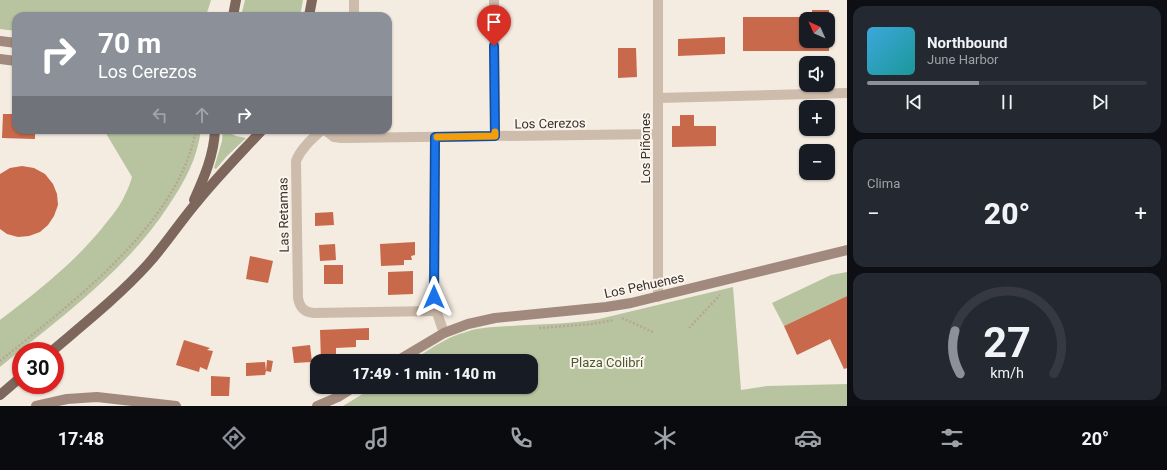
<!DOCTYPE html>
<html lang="es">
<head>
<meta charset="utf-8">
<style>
	body { margin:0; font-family:Roboto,sans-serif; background:#242831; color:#f1f3f6; height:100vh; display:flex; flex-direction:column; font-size:15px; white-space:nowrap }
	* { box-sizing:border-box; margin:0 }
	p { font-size:13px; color:#9ea1a6 }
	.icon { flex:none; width:22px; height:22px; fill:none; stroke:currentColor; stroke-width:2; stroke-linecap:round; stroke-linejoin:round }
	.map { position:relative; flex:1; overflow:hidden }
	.side { display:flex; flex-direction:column; gap:6px; padding:6px; background:#0d0f14; width:320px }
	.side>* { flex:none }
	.hud { position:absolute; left:12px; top:12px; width:380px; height:122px; border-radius:12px; box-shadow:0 1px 3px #0004; background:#8c9099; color:#fff; overflow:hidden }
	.needle { width:26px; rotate:315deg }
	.tools { position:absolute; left:799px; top:12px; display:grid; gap:8px }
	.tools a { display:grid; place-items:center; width:36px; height:36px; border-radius:8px; background:#171b24; box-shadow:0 1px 3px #0004; font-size:20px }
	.speed { position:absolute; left:12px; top:342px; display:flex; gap:8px; font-size:20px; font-weight:700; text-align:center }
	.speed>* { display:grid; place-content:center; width:52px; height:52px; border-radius:50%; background:#171b24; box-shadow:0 1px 3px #0004; line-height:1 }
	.speed .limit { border:6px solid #d22; background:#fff; color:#111 }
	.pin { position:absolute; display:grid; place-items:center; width:34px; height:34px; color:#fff; margin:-41px -17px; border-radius:50% 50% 50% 0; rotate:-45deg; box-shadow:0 0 4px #0007 }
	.pin .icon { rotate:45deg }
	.me { position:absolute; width:44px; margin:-22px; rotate:0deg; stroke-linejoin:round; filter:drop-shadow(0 0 3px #0008) }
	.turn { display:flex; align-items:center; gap:14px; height:84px; padding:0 20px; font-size:18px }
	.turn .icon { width:52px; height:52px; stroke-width:2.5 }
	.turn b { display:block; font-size:28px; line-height:34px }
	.lanes { display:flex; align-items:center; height:38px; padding:0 20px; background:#0003; justify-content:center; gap:20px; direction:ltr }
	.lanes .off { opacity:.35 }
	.big { font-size:30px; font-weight:800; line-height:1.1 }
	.side .tile { flex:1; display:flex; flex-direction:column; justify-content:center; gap:6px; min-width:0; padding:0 14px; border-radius:12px; background:#242831 }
	.side .dial { align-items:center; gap:0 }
	.dial svg { height:104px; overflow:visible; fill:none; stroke:#363941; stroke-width:7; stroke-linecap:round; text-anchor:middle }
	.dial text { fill:#f1f3f6; stroke:none }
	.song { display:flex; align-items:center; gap:12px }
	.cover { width:48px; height:48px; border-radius:6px; background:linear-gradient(135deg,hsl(200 70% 55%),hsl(180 70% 35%)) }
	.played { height:4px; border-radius:2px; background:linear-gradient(90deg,#8c9099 40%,#363941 40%) }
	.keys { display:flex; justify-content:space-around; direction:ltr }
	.heat { display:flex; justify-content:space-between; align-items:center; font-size:22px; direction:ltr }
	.trip { position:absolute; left:310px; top:354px; width:228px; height:40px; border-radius:12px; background:#171b24; box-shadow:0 1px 3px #0004; font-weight:800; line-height:40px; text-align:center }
	.menu { display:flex; height:64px; justify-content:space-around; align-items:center; background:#090b0e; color:#9ea1a6 }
	.menu .icon { width:28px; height:28px }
	.menu .on { color:#8c9099 }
	.menu b { font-size:18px; color:#f1f3f6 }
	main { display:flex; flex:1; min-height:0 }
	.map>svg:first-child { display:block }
	.green { fill:#b8c4a0 }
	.building { fill:#c8694b }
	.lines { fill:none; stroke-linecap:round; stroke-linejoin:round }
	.path { stroke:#b9a596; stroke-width:2.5; stroke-dasharray:2 2; stroke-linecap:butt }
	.street { stroke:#cdbbac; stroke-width:10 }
	.secondary { stroke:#a18a7d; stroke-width:10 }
	.primary { stroke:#7d675c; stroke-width:10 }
	.route-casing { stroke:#114b97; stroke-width:10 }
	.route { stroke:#1a73e8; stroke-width:7 }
	.slow { stroke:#f59e0b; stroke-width:7 }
	.labels { text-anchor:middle; stroke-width:4; stroke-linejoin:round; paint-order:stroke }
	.street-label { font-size:13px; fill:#3b302b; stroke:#fbf5ee }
	.park-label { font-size:13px; fill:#4a5a2e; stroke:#fbf5ee }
</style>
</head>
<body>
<main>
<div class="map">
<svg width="847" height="406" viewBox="0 0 847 406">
	<rect width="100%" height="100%" fill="#f4ebe1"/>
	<g class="green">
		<path d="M0 0H211L206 16H16V31L0 29Z"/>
		<path d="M245 0H303L300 16H241Z"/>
		<path d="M104 130H201C197 159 185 181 169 205 126 271 60 318 0 367V320C37 292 74 263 103 227 110 218 119 208 124 197 127 191 130 184 132 177Z"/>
		<path d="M223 130 236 136 246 138 227 156 216 169 214 168 222 141Z"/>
		<path d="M847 272V296L784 326 772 303 831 275Z"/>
		<path d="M733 287 741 390 767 386 847 384V406H343L374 387H531V361H412C429 350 446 337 466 332 480 327 496 327 511 326 540 324 570 324 599 319Z"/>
	</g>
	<g class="building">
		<path d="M812 10H829V19H806V41H829V51H743V17H812Z"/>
		<path d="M725 37V54L678 56V39Z"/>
		<path d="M618 48H636L637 77 618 78Z"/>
		<path d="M3 114H16V130H35V139L2 138Z"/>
		<path d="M680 115H694V126H716V146L672 147V126H680Z"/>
		<path d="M22 166 34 168 45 174 53 184 57 194 58 205 54 216 48 225 40 232 29 236 18 237 7 234 0 229V174L10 168Z"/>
		<path d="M333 212 334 225 315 226V213Z"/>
		<path d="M415 242V255L411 256 412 260H404V265L381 266 380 244Z"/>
		<path d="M335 244 336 260 320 261 319 245Z"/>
		<path d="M250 256 273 261 268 283 246 279Z"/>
		<rect x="324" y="265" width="19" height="19"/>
		<path d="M413 271V294L388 295V272Z"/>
		<path d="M847 296V368L844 369 830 339 797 355 784 326Z"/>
		<path d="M369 328V340H356V347L336 348V361H321L320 330Z"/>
		<path d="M184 340 210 348 207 350 213 351 207 370 200 367 199 372 176 365Z"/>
		<path d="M310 345 312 362 294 363 292 347Z"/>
		<path d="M267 360 273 361 271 372 266 371 265 375 246 376V363L265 362 266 371Z"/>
		<path d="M211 376 230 377 229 396H211Z"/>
	</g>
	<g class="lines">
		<g class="path">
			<path d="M144 133 147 130"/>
			<path d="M622 318 653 332"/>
			<path d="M539 328 592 324 614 320"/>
			<path d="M689 328 720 295"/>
			<path d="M0 361C71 303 178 225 196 130"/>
		</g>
		<g class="street">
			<path d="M354 0V16"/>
			<path d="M494 0 495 136"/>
			<path d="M658 0V297"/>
			<path d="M658 98 847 93"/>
			<path d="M322 130C312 139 301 148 296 161L298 298C300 308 304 312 314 313L436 311"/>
			<path d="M325 130 334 137 342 138 658 134"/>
			<path d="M435 137 434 304 444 333"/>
		</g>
		<g class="secondary">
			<path d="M0 41 16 43"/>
			<path d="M0 59 16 61"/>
			<path d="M397 361 444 333 468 324 495 318 606 307 631 303 847 250"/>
			<path d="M36 406 67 399 97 397 176 406"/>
			<path d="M317 406 338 397 354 387"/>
		</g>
		<g class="primary">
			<path d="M233 16 236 0"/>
			<path d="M309 16 312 0"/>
			<path d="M194 200C204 178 214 155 215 130"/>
			<path d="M52 351C85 323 119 296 148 264 166 244 180 222 197 202 218 176 240 154 262 130"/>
			<path d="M0 395 21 377"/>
		</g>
	</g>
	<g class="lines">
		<defs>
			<path id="route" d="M434 297 435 137 495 136 494 46"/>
		</defs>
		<use href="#route" class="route-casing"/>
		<use href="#route" class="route"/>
		<path class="slow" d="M437 137 495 136V132"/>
	</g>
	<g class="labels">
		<g class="street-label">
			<text transform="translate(550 123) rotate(-1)" y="5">Los Cerezos</text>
			<text transform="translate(645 148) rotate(-90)" y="5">Los Piñones</text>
			<text transform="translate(283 215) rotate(-91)" y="5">Las Retamas</text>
			<text transform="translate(644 285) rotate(-12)" y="5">Los Pehuenes</text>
		</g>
		<g class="park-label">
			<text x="607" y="367">Plaza Colibrí</text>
		</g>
	</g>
</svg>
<div class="tools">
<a><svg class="needle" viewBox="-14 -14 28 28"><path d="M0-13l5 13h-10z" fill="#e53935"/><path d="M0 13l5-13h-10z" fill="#9ea1a6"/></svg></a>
<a><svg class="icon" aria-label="sound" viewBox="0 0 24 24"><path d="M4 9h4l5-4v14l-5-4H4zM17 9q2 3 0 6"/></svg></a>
<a>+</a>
<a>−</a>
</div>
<div class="speed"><div class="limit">30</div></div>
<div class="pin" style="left:494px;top:46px;background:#d93025"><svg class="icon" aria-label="arrive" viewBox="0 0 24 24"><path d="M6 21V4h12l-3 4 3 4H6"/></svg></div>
<svg class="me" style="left:434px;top:297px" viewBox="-20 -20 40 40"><path d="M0-17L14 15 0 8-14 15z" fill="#1a73e8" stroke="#fff" stroke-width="4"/></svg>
<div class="trip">17:49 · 1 min · 140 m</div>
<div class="hud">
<div class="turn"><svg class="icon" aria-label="right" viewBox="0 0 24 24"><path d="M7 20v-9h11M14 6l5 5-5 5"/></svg><div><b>70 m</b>Los Cerezos</div></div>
<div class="lanes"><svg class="icon off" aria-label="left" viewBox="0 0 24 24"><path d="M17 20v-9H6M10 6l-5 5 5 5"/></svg><svg class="icon off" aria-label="ahead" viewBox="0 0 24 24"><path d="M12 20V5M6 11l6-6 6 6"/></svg><svg class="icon" aria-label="right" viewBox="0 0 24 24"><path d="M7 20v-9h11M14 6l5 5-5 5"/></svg></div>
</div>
</div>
<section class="side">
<div class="tile">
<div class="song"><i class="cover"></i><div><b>Northbound</b><p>June Harbor</p></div></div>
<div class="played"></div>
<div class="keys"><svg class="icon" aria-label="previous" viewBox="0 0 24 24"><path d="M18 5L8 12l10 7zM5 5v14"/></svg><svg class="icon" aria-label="pause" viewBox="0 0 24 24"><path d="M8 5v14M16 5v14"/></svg><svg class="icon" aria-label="next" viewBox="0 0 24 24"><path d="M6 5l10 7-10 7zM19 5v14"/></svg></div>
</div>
<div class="tile"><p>Clima</p>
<div class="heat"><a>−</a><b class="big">20°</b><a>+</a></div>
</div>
<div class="tile dial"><svg viewBox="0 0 100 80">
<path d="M14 69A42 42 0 1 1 86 69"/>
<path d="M14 69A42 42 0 0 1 10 36" stroke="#8c9099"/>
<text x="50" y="56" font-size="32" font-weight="700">27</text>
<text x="50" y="72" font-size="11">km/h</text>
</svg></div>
</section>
</main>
<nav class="menu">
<b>17:48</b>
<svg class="icon on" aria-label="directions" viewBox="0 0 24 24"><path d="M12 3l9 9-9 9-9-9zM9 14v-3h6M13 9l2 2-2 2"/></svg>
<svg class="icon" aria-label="music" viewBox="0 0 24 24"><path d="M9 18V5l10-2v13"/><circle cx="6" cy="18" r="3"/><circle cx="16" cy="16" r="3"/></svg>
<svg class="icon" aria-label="phone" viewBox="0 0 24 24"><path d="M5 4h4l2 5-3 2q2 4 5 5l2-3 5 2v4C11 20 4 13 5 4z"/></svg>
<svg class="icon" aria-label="climate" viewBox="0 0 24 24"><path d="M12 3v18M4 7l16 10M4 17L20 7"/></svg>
<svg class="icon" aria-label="car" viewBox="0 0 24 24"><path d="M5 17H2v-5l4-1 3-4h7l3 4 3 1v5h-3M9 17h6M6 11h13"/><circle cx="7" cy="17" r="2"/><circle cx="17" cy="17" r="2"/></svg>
<svg class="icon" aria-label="filters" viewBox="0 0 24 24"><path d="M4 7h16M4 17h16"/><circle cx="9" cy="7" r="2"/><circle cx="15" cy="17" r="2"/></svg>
<b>20°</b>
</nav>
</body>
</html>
